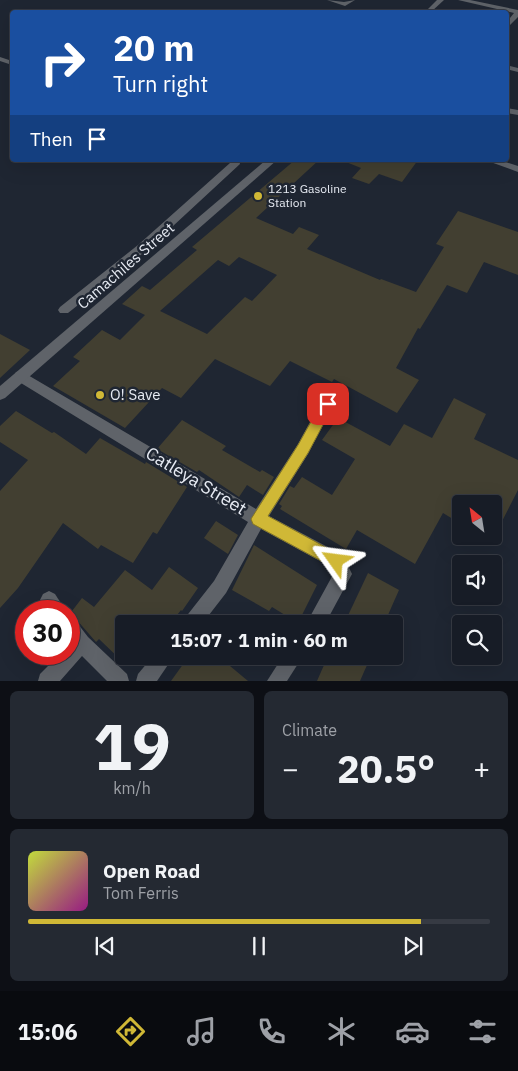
<!DOCTYPE html>
<html lang="en">
<head>
<meta charset="utf-8">
<style>
	body { margin:0; font-family:"IBM Plex Sans",sans-serif; background:#242932; color:#f1f3f6; height:100vh; display:flex; flex-direction:column; font-size:19px; white-space:nowrap }
	* { box-sizing:border-box; margin:0 }
	p { font-size:16px; color:#9ea1a7 }
	.icon { flex:none; width:28px; height:28px; fill:none; stroke:currentColor; stroke-width:2; stroke-linecap:round; stroke-linejoin:round }
	.map { position:relative; height:681px; overflow:hidden }
	.sheet { display:flex; flex-direction:column; gap:10px; padding:10px; background:#0d0f15; flex:1 }
	.sheet>* { flex:none }
	.banner { position:absolute; left:10px; top:10px; width:499px; height:152px; border-radius:5px; box-shadow:0 5px 20px #0002,0 0 0 1px #363a43; background:#1a4fa0; color:#fff; overflow:hidden }
	.needle { width:32px; rotate:330deg }
	.tools { position:absolute; left:452px; top:495px; display:grid; gap:10px }
	.tools a { display:grid; place-items:center; width:50px; height:50px; border-radius:5px; background:#171c26; box-shadow:0 5px 20px #0002,0 0 0 1px #363a43; font-size:25px }
	.speed { position:absolute; left:15px; top:600px; display:flex; gap:10px; font-size:25px; font-weight:700; text-align:center }
	.speed>* { display:grid; place-content:center; width:65px; height:65px; border-radius:50%; background:#171c26; box-shadow:0 5px 20px #0002,0 0 0 1px #363a43; line-height:1 }
	.speed .limit { border:8px solid #d22; background:#fff; color:#111 }
	.pin { position:absolute; display:grid; place-items:center; width:42px; height:42px; color:#fff; margin:-21px; border-radius:10px; box-shadow:0 2px 8px #0006 }
	.me { position:absolute; width:55px; margin:-28px; rotate:301deg; stroke-linejoin:round; filter:drop-shadow(0 0 4px #0008) }
	.turn { display:flex; align-items:center; gap:18px; height:105px; padding:0 20px; font-size:22px }
	.turn .icon { width:65px; height:65px; stroke-width:2.5 }
	.turn b { display:block; font-size:35px; line-height:42px }
	.then { display:flex; align-items:center; height:48px; padding:0 20px; background:#0003; gap:10px; font-size:19px }
	.big { font-size:38px; font-weight:700; line-height:1.1 }
	.sheet .card { flex:1; display:flex; flex-direction:column; justify-content:center; gap:8px; min-width:0; padding:0 18px; border-radius:8px; background:#242932 }
	.sheet .dial { align-items:center; gap:0 }
	.dial b { font-size:65px; line-height:1 }
	.song { display:flex; align-items:center; gap:15px }
	.cover { width:60px; height:60px; border-radius:8px; background:linear-gradient(135deg,hsl(70 70% 55%),hsl(310 70% 35%)) }
	.played { height:5px; border-radius:2px; background:linear-gradient(90deg,#d0b836 85%,#363a43 85%) }
	.keys { display:flex; justify-content:space-around; direction:ltr }
	.heat { display:flex; justify-content:space-between; align-items:center; font-size:28px; direction:ltr }
	.sheet .tiles { flex:1; display:grid; gap:10px; grid-template-columns:1fr 1fr }
	.card:last-child { grid-column:span 2 }
	.trip { position:absolute; left:115px; top:615px; width:288px; height:50px; border-radius:5px; background:#171c26; box-shadow:0 5px 20px #0002,0 0 0 1px #363a43; font-weight:700; line-height:50px; text-align:center }
	.tabs { display:flex; height:80px; justify-content:space-around; align-items:center; background:#090b0f; color:#9ea1a7 }
	.tabs .icon { width:35px; height:35px }
	.tabs .on { color:#d0b836 }
	.tabs b { font-size:22px; color:#f1f3f6 }
	.map>svg:first-child { display:block }
	.building { fill:#423f31; fill-rule:evenodd }
	.lines { fill:none; stroke-linecap:round; stroke-linejoin:round }
	.minor { fill:#5f6369; fill-rule:evenodd }
	.tertiary { fill:#5f6369; fill-rule:evenodd }
	.route { fill:#d0b836; stroke:#877823 }
	.poi-dot { fill:#d0b836; stroke:#1f2632; stroke-width:2 }
	.labels { text-anchor:middle; stroke-width:5; stroke-linejoin:round; paint-order:stroke }
	.far-poi-label { font-size:12px; fill:#e7ebf3; stroke:#1f2632; text-anchor:start }
	.street-label { font-size:15px; fill:#e7ebf3; stroke:#1f2632 }
	.poi-label { font-size:15px; fill:#e7ebf3; stroke:#1f2632; text-anchor:start }
	.near-street-label { font-size:18px; fill:#e7ebf3; stroke:#1f2632 }
</style>
</head>
<body>
<div class="map">
<svg width="518" height="681" viewBox="0 0 518 681">
	<rect width="100%" height="100%" fill="#1f2632"/>
	<g class="building">
		<path d="M295 160H319L256 218 293 234 299 227 319 235 307 249 380 280 381 279 416 292 444 247 436 244 458 211 518 232V275L484 262 467 293 447 285 420 329 418 328 396 368 419 380 397 413 334 379 332 382 290 361 270 386 215 359 181 398 162 388 125 428 53 386 80 361 73 357 102 330 120 340 145 315 122 304 142 286 150 290 197 250 192 247ZM239 257 277 275 252 301 245 297 207 334 160 311 218 260 229 266Z"/>
		<path d="M347 160H418L402 182 379 174 369 184 352 178 361 168 346 162Z"/>
		<path d="M0 334 30 350 0 378Z"/>
		<path d="M454 398 486 414 474 439 518 460V490L494 537V504H461V524L443 513 415 564 357 530 346 549 280 509 282 506 279 504 290 486 294 488 302 477 332 495 355 459 322 440 338 418 390 446 404 424 432 438Z"/>
		<path d="M16 411 52 433 54 432 86 454 100 438 145 464 146 462 187 487 157 534 153 532 133 563 101 545 98 549 63 523 18 588 0 608V491L28 460 0 442V426Z"/>
		<path d="M182 420 226 446 222 450 260 472 262 470 274 477 263 495 247 485 239 497 199 470 197 472 157 449Z"/>
		<path d="M216 521 238 535 228 554 204 538Z"/>
		<path d="M254 545 317 585 298 623 272 607 269 611 232 590Z"/>
		<path d="M169 567 198 588 182 611 181 610 170 624H124V663L99 639 96 642 76 619 69 615 82 598 94 607 125 570 152 590Z"/>
		<path d="M368 573 399 590 384 624H344Z"/>
		<path d="M189 656H218L248 681H171Z"/>
		<path d="M328 656H371L360 681H317Z"/>
	</g>
	<g class="lines">
		<g class="minor">
			<path d="M327 0 344 2 355 0 345 6Z"/>
			<path d="M458 0H470L518 10V17L506 29V23L514 13Z"/>
			<path d="M0 57 12 61V65L0 61Z"/>
			<path d="M506 65 518 68V72L506 69Z"/>
			<path d="M506 108 518 110V115L506 113Z"/>
			<path d="M229 160H239L240 164 146 251 68 313H60L58 310 60 307 138 245 230 163Z"/>
			<path d="M485 160H499L518 166V172Z"/>
			<path d="M21 371 256 509 298 444 322 400 327 398 332 400 334 404 308 454 269 516 343 555 352 574 325 624H306L335 571 331 567 261 529 226 593 202 624H182L185 618 214 581 248 522 16 380 14 376 16 372Z"/>
			<path d="M49 591 55 594 66 611H47L40 600 43 594Z"/>
			<path d="M69 617 75 620 88 637 127 674 129 681H107L82 656 60 681H38L40 674 60 654H69Z"/>
			<path d="M153 656H174L157 681H136L138 674Z"/>
			<path d="M283 656H303L287 681H267Z"/>
		</g>
		<g class="tertiary">
			<path d="M437 0H444L431 12H425Z"/>
			<path d="M266 160H277L5 398 0 400V386Z"/>
		</g>
	</g>
	<path class="route" d="M328 399 332 400 334 404 332 408 308 453 268 516 342 556 344 561 342 567 336 569 253 524 251 519 298 445 323 400Z"/>
	<g class="poi-dot">
		<circle cx="258" cy="196" r="5"/>
		<circle cx="100" cy="395" r="5"/>
	</g>
	<g class="labels">
		<g class="far-poi-label">
			<text x="268" y="193">1213 Gasoline<tspan x="268" dy="14">Station</tspan></text>
		</g>
		<g class="street-label">
			<text transform="translate(126 266) rotate(-41)" y="5">Camachiles Street</text>
		</g>
		<g class="poi-label">
			<text x="110" y="400">O! Save</text>
		</g>
		<g class="near-street-label">
			<text transform="translate(196 481) rotate(31)" y="6">Catleya Street</text>
		</g>
	</g>
</svg>
<div class="tools">
<a><svg class="needle" viewBox="-14 -14 28 28"><path d="M0-13l5 13h-10z" fill="#e53935"/><path d="M0 13l5-13h-10z" fill="#9ea1a7"/></svg></a>
<a><svg class="icon" aria-label="sound" viewBox="0 0 24 24"><path d="M4 9h4l5-4v14l-5-4H4zM17 9q2 3 0 6"/></svg></a>
<a><svg class="icon" aria-label="search" viewBox="0 0 24 24"><circle cx="10" cy="10" r="6"/><path d="M15 15l6 6"/></svg></a>
</div>
<div class="speed"><div class="limit">30</div></div>
<div class="pin" style="left:328px;top:404px;background:#d93025"><svg class="icon" aria-label="arrive" viewBox="0 0 24 24"><path d="M6 21V4h12l-3 4 3 4H6"/></svg></div>
<svg class="me" style="left:336px;top:561px" viewBox="-20 -20 40 40"><path d="M0-17L14 15 0 8-14 15z" fill="#d0b836" stroke="#fff" stroke-width="4"/></svg>
<div class="trip">15:07 · 1 min · 60 m</div>
<div class="banner">
<div class="turn"><svg class="icon" aria-label="right" viewBox="0 0 24 24"><path d="M7 20v-9h11M14 6l5 5-5 5"/></svg><div><b>20 m</b>Turn right</div></div>
<div class="then">Then<svg class="icon" aria-label="arrive" viewBox="0 0 24 24"><path d="M6 21V4h12l-3 4 3 4H6"/></svg></div>
</div>
</div>
<section class="sheet">
<div class="tiles">
<div class="card dial"><b>19</b><p>km/h</p></div>
<div class="card"><p>Climate</p>
<div class="heat"><a>−</a><b class="big">20.5°</b><a>+</a></div>
</div>
<div class="card">
<div class="song"><i class="cover"></i><div><b>Open Road</b><p>Tom Ferris</p></div></div>
<div class="played"></div>
<div class="keys"><svg class="icon" aria-label="previous" viewBox="0 0 24 24"><path d="M18 5L8 12l10 7zM5 5v14"/></svg><svg class="icon" aria-label="pause" viewBox="0 0 24 24"><path d="M8 5v14M16 5v14"/></svg><svg class="icon" aria-label="next" viewBox="0 0 24 24"><path d="M6 5l10 7-10 7zM19 5v14"/></svg></div>
</div>
</div>
</section>
<nav class="tabs">
<b>15:06</b>
<svg class="icon on" aria-label="directions" viewBox="0 0 24 24"><path d="M12 3l9 9-9 9-9-9zM9 14v-3h6M13 9l2 2-2 2"/></svg>
<svg class="icon" aria-label="music" viewBox="0 0 24 24"><path d="M9 18V5l10-2v13"/><circle cx="6" cy="18" r="3"/><circle cx="16" cy="16" r="3"/></svg>
<svg class="icon" aria-label="phone" viewBox="0 0 24 24"><path d="M5 4h4l2 5-3 2q2 4 5 5l2-3 5 2v4C11 20 4 13 5 4z"/></svg>
<svg class="icon" aria-label="climate" viewBox="0 0 24 24"><path d="M12 3v18M4 7l16 10M4 17L20 7"/></svg>
<svg class="icon" aria-label="car" viewBox="0 0 24 24"><path d="M5 17H2v-5l4-1 3-4h7l3 4 3 1v5h-3M9 17h6M6 11h13"/><circle cx="7" cy="17" r="2"/><circle cx="17" cy="17" r="2"/></svg>
<svg class="icon" aria-label="filters" viewBox="0 0 24 24"><path d="M4 7h16M4 17h16"/><circle cx="9" cy="7" r="2"/><circle cx="15" cy="17" r="2"/></svg>
</nav>
</body>
</html>
